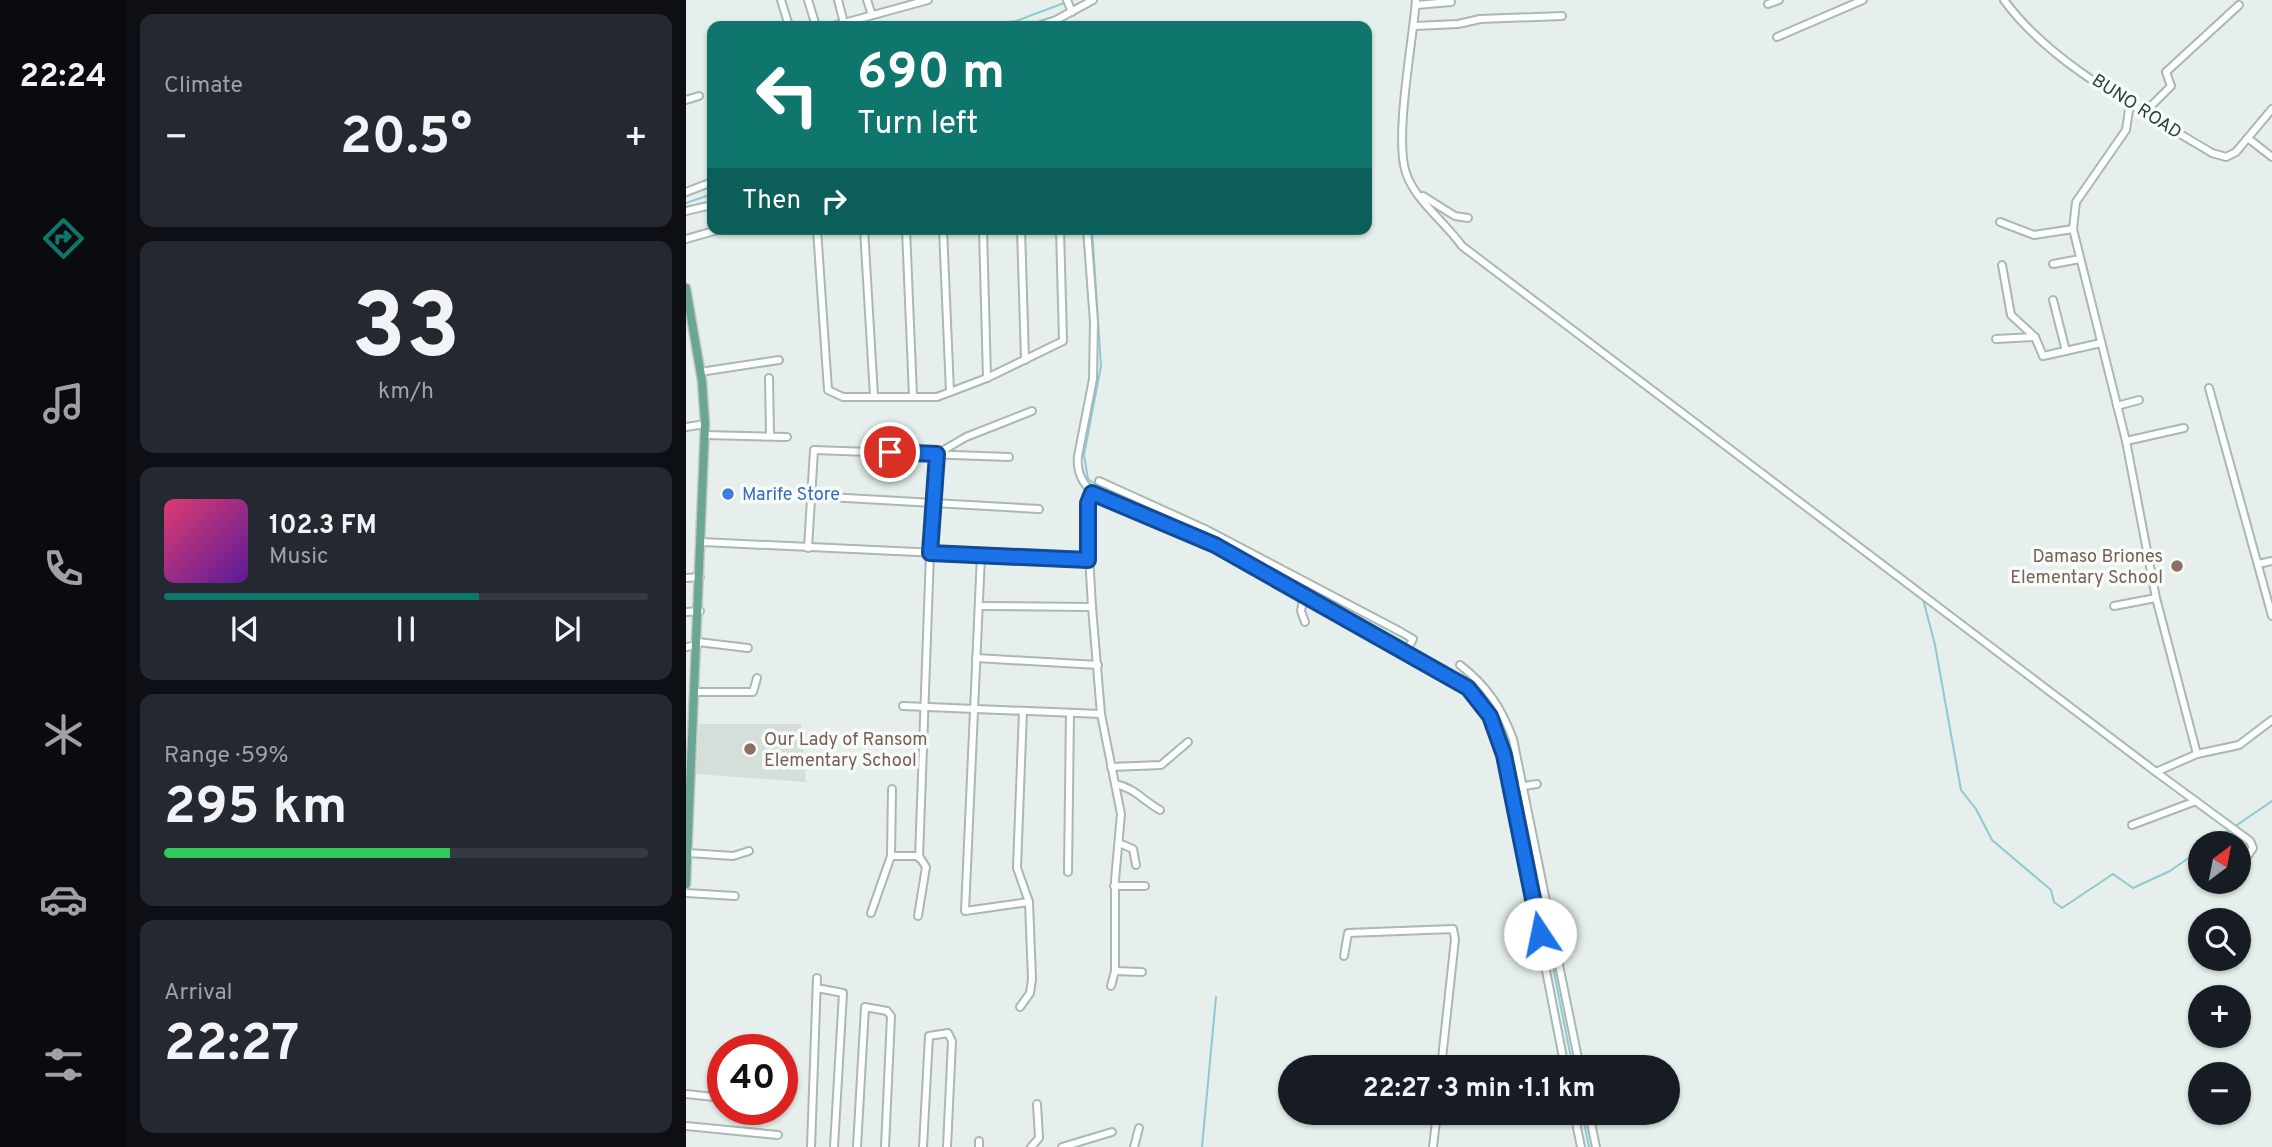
<!DOCTYPE html>
<html lang="en">
<head>
<meta charset="utf-8">
<style>
	body { margin:0; font-family:Overpass,sans-serif; background:#242831; color:#f1f3f6; height:100vh; display:flex; flex-direction:column; font-size:26px; white-space:nowrap }
	* { box-sizing:border-box; margin:0 }
	p { font-size:23px; color:#9ea1a6 }
	.icon { flex:none; width:38px; height:38px; fill:none; stroke:currentColor; stroke-width:2; stroke-linecap:round; stroke-linejoin:round }
	.map { position:relative; flex:1; overflow:hidden }
	.panel { display:flex; flex-direction:column; gap:14px; padding:14px; background:#0d0f14; width:560px }
	.panel>* { flex:none }
	.guide { position:absolute; left:21px; top:21px; width:665px; height:214px; border-radius:14px; box-shadow:0 2px 5px #0004; background:#0f766e; color:#fff; overflow:hidden }
	.needle { width:46px; rotate:32deg }
	.tools { position:absolute; left:1502px; top:831px; display:grid; gap:14px }
	.tools a { display:grid; place-items:center; width:63px; height:63px; border-radius:50%; background:#171b24; box-shadow:0 2px 5px #0004; font-size:35px }
	.speed { position:absolute; left:21px; top:1034px; display:flex; gap:14px; font-size:35px; font-weight:700; text-align:center }
	.speed>* { display:grid; place-content:center; width:91px; height:91px; border-radius:50%; background:#171b24; box-shadow:0 2px 5px #0004; line-height:1 }
	.speed .limit { border:10px solid #d22; background:#fff; color:#111 }
	.pin { position:absolute; display:grid; place-items:center; width:60px; height:60px; color:#fff; margin:-30px; border:4px solid #fff; border-radius:50%; box-shadow:0 2px 7px #0007 }
	.me { position:absolute; width:77px; margin:-38px; rotate:349deg; stroke-linejoin:round; filter:drop-shadow(0 0 5px #0008) }
	.turn { display:flex; align-items:center; gap:24px; height:147px; padding:0 35px; font-size:32px }
	.turn .icon { width:91px; height:91px; stroke-width:2.5 }
	.turn b { display:block; font-size:49px; line-height:60px }
	.then { display:flex; align-items:center; height:66px; padding:0 35px; background:#0003; gap:14px; font-size:26px }
	.big { font-size:52px; font-weight:700; line-height:1.1 }
	.panel .widget { flex:1; display:flex; flex-direction:column; justify-content:center; gap:10px; min-width:0; padding:0 24px; border-radius:14px; background:#242831 }
	.panel .dial { align-items:center; gap:0 }
	.dial b { font-size:91px; line-height:1 }
	.song { display:flex; align-items:center; gap:21px }
	.cover { width:84px; height:84px; border-radius:10px; background:linear-gradient(135deg,hsl(340 70% 55%),hsl(270 70% 35%)) }
	.played { height:7px; border-radius:4px; background:linear-gradient(90deg,#0f766e 65%,#363941 65%) }
	.keys { display:flex; justify-content:space-around; direction:ltr }
	.heat { display:flex; justify-content:space-between; align-items:center; font-size:38px; direction:ltr }
	.charge { height:10px; border-radius:5px; background:linear-gradient(90deg,#34c759 59%,#363941 0) }
	.trip { position:absolute; left:592px; top:1055px; width:402px; height:70px; border-radius:35px; background:#171b24; box-shadow:0 2px 5px #0004; font-weight:700; line-height:70px; text-align:center }
	main { display:flex; flex:1; min-height:0 }
	.tab-bar { display:flex; flex-direction:column; width:126px; justify-content:space-around; align-items:center; background:#090b0e; color:#9ea1a6 }
	.tab-bar .icon { width:49px; height:49px }
	.tab-bar .current { color:#0f766e }
	.tab-bar b { font-size:32px; color:#f1f3f6 }
	.map>svg:first-child { display:block }
	.built { fill:#d4dfda }
	.lines { fill:none; stroke-linecap:round; stroke-linejoin:round }
	.stream { stroke:#8ec9d4; stroke-width:2 }
	.minor-casing { stroke:#a8b8b2; stroke-width:10 }
	.major-casing { stroke:#c2cac8; stroke-width:11 }
	.minor { stroke:#fff; stroke-width:6 }
	.major { stroke:#6aa596; stroke-width:8 }
	.route-casing { stroke:#114b97; stroke-width:18 }
	.route { stroke:#1a73e8; stroke-width:12 }
	.shop-dot { fill:#3f7fe0; stroke:#f7fbf9; stroke-width:2.5 }
	.education-dot { fill:#8d6e63; stroke:#f7fbf9; stroke-width:2.5 }
	.labels { text-anchor:middle; stroke-width:7; stroke-linejoin:round; paint-order:stroke }
	.street-label { font-size:18px; fill:#24423a; stroke:#f7fbf9 }
	.shop-label { font-size:18px; fill:#366cbe; stroke:#f7fbf9; text-anchor:start }
	.education-label { font-size:18px; fill:#785e54; stroke:#f7fbf9; text-anchor:end }
</style>
</head>
<body>
<main>
<nav class="tab-bar">
<b>22:24</b>
<svg class="icon current" aria-label="directions" viewBox="0 0 24 24"><path d="M12 3l9 9-9 9-9-9zM9 14v-3h6M13 9l2 2-2 2"/></svg>
<svg class="icon" aria-label="music" viewBox="0 0 24 24"><path d="M9 18V5l10-2v13"/><circle cx="6" cy="18" r="3"/><circle cx="16" cy="16" r="3"/></svg>
<svg class="icon" aria-label="phone" viewBox="0 0 24 24"><path d="M5 4h4l2 5-3 2q2 4 5 5l2-3 5 2v4C11 20 4 13 5 4z"/></svg>
<svg class="icon" aria-label="climate" viewBox="0 0 24 24"><path d="M12 3v18M4 7l16 10M4 17L20 7"/></svg>
<svg class="icon" aria-label="car" viewBox="0 0 24 24"><path d="M5 17H2v-5l4-1 3-4h7l3 4 3 1v5h-3M9 17h6M6 11h13"/><circle cx="7" cy="17" r="2"/><circle cx="17" cy="17" r="2"/></svg>
<svg class="icon" aria-label="filters" viewBox="0 0 24 24"><path d="M4 7h16M4 17h16"/><circle cx="9" cy="7" r="2"/><circle cx="15" cy="17" r="2"/></svg>
</nav>
<section class="panel">
<div class="widget"><p>Climate</p>
<div class="heat"><a>−</a><b class="big">20.5°</b><a>+</a></div>
</div>
<div class="widget dial"><b>33</b><p>km/h</p></div>
<div class="widget">
<div class="song"><i class="cover"></i><div><b>102.3 FM</b><p>Music</p></div></div>
<div class="played"></div>
<div class="keys"><svg class="icon" aria-label="previous" viewBox="0 0 24 24"><path d="M18 5L8 12l10 7zM5 5v14"/></svg><svg class="icon" aria-label="pause" viewBox="0 0 24 24"><path d="M8 5v14M16 5v14"/></svg><svg class="icon" aria-label="next" viewBox="0 0 24 24"><path d="M6 5l10 7-10 7zM19 5v14"/></svg></div>
</div>
<div class="widget"><p>Range · 59%</p><b class="big">295 km</b><div class="charge"></div></div>
<div class="widget"><p>Arrival</p><b class="big">22:27</b></div>
</section>
<div class="map">
<svg width="1586" height="1147" viewBox="0 0 1586 1147">
	<rect width="100%" height="100%" fill="#e6efeb"/>
	<path class="built" d="M13 724H115L120 782 10 774Z"/>
	<g class="lines">
		<g class="stream">
			<path d="M378 21 381 26"/>
			<path d="M288 26 330 21 378 3"/>
			<path d="M0 203 26 194"/>
			<path d="M406 229 415 366 398 455 402 479 418 490 517 532 719 643"/>
			<path d="M1237 599 1249 645 1275 790 1290 809 1306 840 1365 890 1368 902 1376 908 1427 874 1447 888 1484 871 1514 850"/>
			<path d="M727 648 791 684"/>
			<path d="M805 702 826 764"/>
			<path d="M828 771 831 785"/>
			<path d="M832 791 887 1068"/>
			<path d="M1548 827 1586 801"/>
			<path d="M1524 844 1543 830"/>
			<path d="M896 1113 903 1147"/>
			<path d="M516 1147 530 997"/>
		</g>
		<defs>
			<g id="minor">
				<path d="M95 0 103 26"/>
				<path d="M122 0 130 26"/>
				<path d="M152 0 158 23"/>
				<path d="M181 0 186 15"/>
				<path d="M381 0 386 12"/>
				<path d="M730 0C727 40 708 138 720 173 729 200 759 222 776 246L1470 772 1511 754"/>
				<path d="M1318 0C1366 66 1457 111 1526 153L1540 157 1550 152 1586 109"/>
				<path d="M1082 4 1093 0"/>
				<path d="M730 5 765 2"/>
				<path d="M147 26 242 0"/>
				<path d="M352 26 370 20 407 0"/>
				<path d="M728 26 772 24 794 19 876 16"/>
				<path d="M1091 37 1177 0"/>
				<path d="M0 100 13 96"/>
				<path d="M1444 103 1440 130 1390 202 1387 229 1440 441 1470 598 1511 754 1553 745 1586 720"/>
				<path d="M1459 112 1485 86 1480 72 1553 5"/>
				<path d="M1563 139 1586 157"/>
				<path d="M0 192 26 182"/>
				<path d="M737 196 769 216 782 218"/>
				<path d="M0 211 26 205"/>
				<path d="M1314 222 1348 235 1387 229"/>
				<path d="M131 229 142 390 157 397H251L301 378 377 341 374 229"/>
				<path d="M178 229 188 396"/>
				<path d="M220 229 227 396"/>
				<path d="M257 229 264 392"/>
				<path d="M297 229 301 378"/>
				<path d="M335 229 339 360"/>
				<path d="M401 229 408 322 407 379 392 456C390 476 400 490 417 498L529 545 773 682 798 704 818 755 879 1068"/>
				<path d="M0 239 35 229"/>
				<path d="M1367 264 1394 259"/>
				<path d="M1316 265 1325 315 1349 337 1357 356 1415 343"/>
				<path d="M1367 300 1380 351"/>
				<path d="M1310 339 1349 337"/>
				<path d="M14 372 93 360"/>
				<path d="M83 378 84 436"/>
				<path d="M1523 388 1586 616"/>
				<path d="M1431 406 1453 400"/>
				<path d="M0 427 19 424"/>
				<path d="M19 435 101 437"/>
				<path d="M1440 441 1498 428"/>
				<path d="M413 481 519 529 715 632 727 639 720 652"/>
				<path d="M406 493 402 503 401 520 406 607 415 714 435 814 429 880V971L425 986"/>
				<path d="M125 496 353 509"/>
				<path d="M16 542 402 560"/>
				<path d="M122 548 128 450 323 457"/>
				<path d="M295 555 279 911 343 902"/>
				<path d="M1572 564 1586 561"/>
				<path d="M0 578 14 577"/>
				<path d="M618 595 615 611 619 622"/>
				<path d="M293 606 406 607"/>
				<path d="M1428 606 1470 598"/>
				<path d="M0 612 14 611"/>
				<path d="M12 642 62 648"/>
				<path d="M0 647 12 645"/>
				<path d="M290 658 412 665"/>
				<path d="M774 665C801 686 815 707 827 739L894 1068"/>
				<path d="M10 692H67L71 678"/>
				<path d="M217 706 415 714"/>
				<path d="M425 767 475 765 502 742"/>
				<path d="M1470 772 1564 841 1567 848 1556 864"/>
				<path d="M429 784C449 788 456 800 474 810"/>
				<path d="M824 788 851 784"/>
				<path d="M206 789 205 856H233L240 867 232 916"/>
				<path d="M1446 825 1510 801"/>
				<path d="M433 843 447 849 450 865"/>
				<path d="M2 853 47 856 63 851"/>
				<path d="M233 858 244 553 251 454 280 437 346 411"/>
				<path d="M382 872 384 713"/>
				<path d="M428 886H459"/>
				<path d="M0 893 49 896"/>
				<path d="M185 913 205 856"/>
				<path d="M658 956 662 933 767 929 769 939 755 1068"/>
				<path d="M429 971 456 972"/>
				<path d="M131 988 157 993 148 1147"/>
				<path d="M334 1007 344 993 346 979 343 902 331 868 337 711"/>
				<path d="M0 1094 37 1098"/>
				<path d="M888 1113 895 1147"/>
				<path d="M903 1113 910 1147"/>
				<path d="M0 1126 92 1135"/>
				<path d="M293 1141V1147"/>
				<path d="M125 1147 131 978"/>
				<path d="M171 1147 179 1007 201 1011 205 1016 199 1147"/>
				<path d="M237 1147 243 1036 262 1033 266 1041 261 1147"/>
				<path d="M345 1147 353 1138 351 1104"/>
				<path d="M376 1147 426 1132"/>
				<path d="M448 1147 453 1128"/>
				<path d="M747 1147 751 1113"/>
			</g>
			<path id="major" d="M0 288 16 381 19 424 0 884"/>
		</defs>
		<use href="#minor" class="minor-casing"/>
		<use href="#major" class="major-casing"/>
		<use href="#minor" class="minor"/>
		<use href="#major" class="major"/>
	</g>
	<g class="lines">
		<defs>
			<path id="route" d="M204 452 251 454 244 553 402 560V503L406 493 529 545 782 688 804 716 818 755 854 934"/>
		</defs>
		<use href="#route" class="route-casing"/>
		<use href="#route" class="route"/>
	</g>
	<circle class="shop-dot" cx="42" cy="494" r="7"/>
	<g class="education-dot">
		<circle cx="1491" cy="566" r="7"/>
		<circle cx="64" cy="749" r="7"/>
	</g>
	<g class="labels">
		<g class="street-label">
			<text transform="translate(1451 106) rotate(33)" y="6">BUNO ROAD</text>
		</g>
		<g class="shop-label">
			<text x="56" y="500">Marife Store</text>
		</g>
		<g class="education-label">
			<text x="1477" y="562">Damaso Briones<tspan x="1477" dy="21">Elementary School</tspan></text>
			<text x="78" y="745" text-anchor="start">Our Lady of Ransom<tspan x="78" dy="21">Elementary School</tspan></text>
		</g>
	</g>
</svg>
<div class="tools">
<a><svg class="needle" viewBox="-14 -14 28 28"><path d="M0-13l5 13h-10z" fill="#e53935"/><path d="M0 13l5-13h-10z" fill="#9ea1a6"/></svg></a>
<a><svg class="icon" aria-label="search" viewBox="0 0 24 24"><circle cx="10" cy="10" r="6"/><path d="M15 15l6 6"/></svg></a>
<a>+</a>
<a>−</a>
</div>
<div class="speed"><div class="limit">40</div></div>
<div class="pin" style="left:204px;top:452px;background:#d93025"><svg class="icon" aria-label="arrive" viewBox="0 0 24 24"><path d="M6 21V4h12l-3 4 3 4H6"/></svg></div>
<svg class="me" style="left:854px;top:934px" viewBox="-20 -20 40 40"><circle r="19" fill="#fff"/><path d="M0-13L10 11 0 6-10 11z" fill="#1a73e8"/></svg>
<div class="trip">22:27 · 3 min · 1.1 km</div>
<div class="guide">
<div class="turn"><svg class="icon" aria-label="left" viewBox="0 0 24 24"><path d="M17 20v-9H6M10 6l-5 5 5 5"/></svg><div><b>690 m</b>Turn left</div></div>
<div class="then">Then<svg class="icon" aria-label="right" viewBox="0 0 24 24"><path d="M7 20v-9h11M14 6l5 5-5 5"/></svg></div>
</div>
</div>
</main>
</body>
</html>
